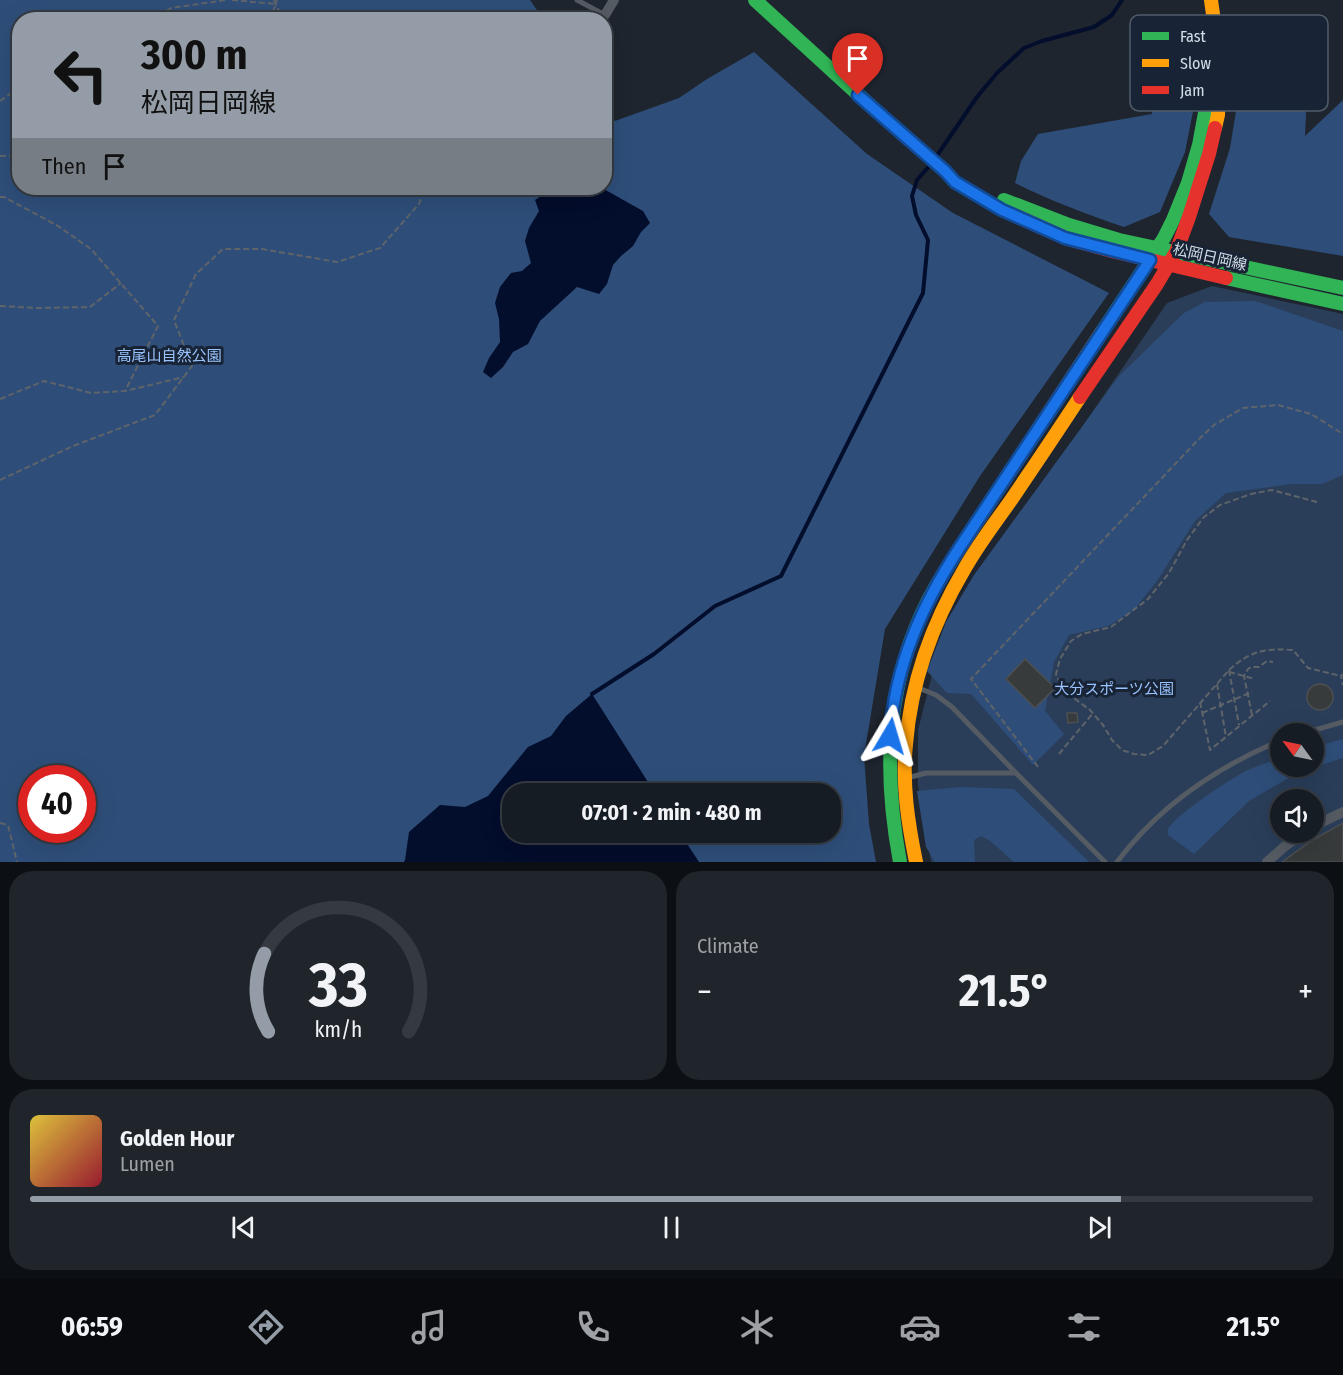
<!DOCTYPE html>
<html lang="en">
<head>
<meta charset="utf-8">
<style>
	body { margin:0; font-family:"Fira Sans Condensed","Noto Sans JP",sans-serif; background:#1f252b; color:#f1f3f6; height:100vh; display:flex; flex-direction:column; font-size:22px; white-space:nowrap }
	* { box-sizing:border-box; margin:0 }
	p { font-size:20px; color:#9ea1a6 }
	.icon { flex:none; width:33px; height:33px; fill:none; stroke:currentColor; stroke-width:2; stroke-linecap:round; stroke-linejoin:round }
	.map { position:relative; height:862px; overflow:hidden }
	.panel { display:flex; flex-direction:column; gap:9px; padding:9px; background:#0c0f13; flex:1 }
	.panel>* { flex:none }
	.hud { position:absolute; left:12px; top:12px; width:600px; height:183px; border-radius:24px; box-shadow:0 6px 24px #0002,0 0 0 2px #353a41; background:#949da7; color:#111; overflow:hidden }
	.needle { width:39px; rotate:303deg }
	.controls { position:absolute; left:1270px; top:723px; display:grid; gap:12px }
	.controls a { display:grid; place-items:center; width:54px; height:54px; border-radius:50%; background:#161c23; box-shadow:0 6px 24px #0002,0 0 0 2px #353a41; font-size:30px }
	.speed { position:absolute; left:18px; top:765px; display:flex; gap:12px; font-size:30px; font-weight:700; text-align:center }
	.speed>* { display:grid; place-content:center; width:78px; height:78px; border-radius:50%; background:#161c23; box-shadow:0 6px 24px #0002,0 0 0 2px #353a41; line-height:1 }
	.speed .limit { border:9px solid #d22; background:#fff; color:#111 }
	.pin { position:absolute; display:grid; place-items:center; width:51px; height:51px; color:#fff; margin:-62px -26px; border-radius:50% 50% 50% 0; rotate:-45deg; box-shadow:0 0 6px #0007 }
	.pin .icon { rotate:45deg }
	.me { position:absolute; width:66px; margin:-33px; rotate:7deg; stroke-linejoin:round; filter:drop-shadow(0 0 4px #0008) }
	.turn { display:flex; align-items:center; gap:21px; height:126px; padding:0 30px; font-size:27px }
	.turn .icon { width:78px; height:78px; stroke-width:2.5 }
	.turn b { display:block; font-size:42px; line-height:51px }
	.then { display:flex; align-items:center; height:57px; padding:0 30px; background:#0003; gap:12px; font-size:22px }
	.big { font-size:45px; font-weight:700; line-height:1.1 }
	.panel .card { flex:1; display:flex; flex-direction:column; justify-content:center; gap:9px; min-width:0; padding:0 21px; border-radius:24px; background:#1f252b }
	.panel .dial { align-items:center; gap:0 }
	.dial svg { height:156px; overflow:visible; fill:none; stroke:#353a41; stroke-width:7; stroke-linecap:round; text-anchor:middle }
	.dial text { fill:#f1f3f6; stroke:none }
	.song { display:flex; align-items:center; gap:18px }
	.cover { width:72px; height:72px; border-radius:9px; background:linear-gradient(135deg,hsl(50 70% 55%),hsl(350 70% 35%)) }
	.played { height:6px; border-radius:3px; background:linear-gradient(90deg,#949da7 85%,#353a41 85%) }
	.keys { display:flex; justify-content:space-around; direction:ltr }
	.heat { display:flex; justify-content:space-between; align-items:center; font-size:33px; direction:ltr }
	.panel .tiles { flex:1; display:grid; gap:9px; grid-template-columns:1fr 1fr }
	.card:last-child { grid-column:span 2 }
	.trip { position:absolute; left:502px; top:783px; width:339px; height:60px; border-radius:24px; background:#161c23; box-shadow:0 6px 24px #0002,0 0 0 2px #353a41; font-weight:700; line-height:60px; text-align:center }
	.dock { display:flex; height:96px; justify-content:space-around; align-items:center; background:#090b0e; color:#9ea1a6 }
	.dock .icon { width:42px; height:42px }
	.dock .on { color:#949da7 }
	.dock b { font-size:27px; color:#f1f3f6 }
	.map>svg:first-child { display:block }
	.green { fill:#2a3e5a; fill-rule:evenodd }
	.forest { fill:#2e4e79; fill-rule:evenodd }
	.water { fill:#030d2c }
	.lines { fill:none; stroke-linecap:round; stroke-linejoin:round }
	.stream { stroke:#030d2c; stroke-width:4 }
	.building { fill:#383b3b; stroke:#4d4f50; stroke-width:1.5 }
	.path { stroke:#5f646a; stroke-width:2; stroke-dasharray:6 3; stroke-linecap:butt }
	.lane { stroke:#555b63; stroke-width:5 }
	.street { stroke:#555b63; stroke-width:10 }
	.fast { stroke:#30b455; stroke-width:14 }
	.slow { stroke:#ff9f0a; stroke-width:14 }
	.jam { stroke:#e5322d; stroke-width:14 }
	.route-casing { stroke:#114b97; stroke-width:15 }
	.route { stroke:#1a73e8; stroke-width:10 }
	.labels { text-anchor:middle; stroke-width:6; stroke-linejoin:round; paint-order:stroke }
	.street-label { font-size:15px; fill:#d4dde8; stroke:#182435 }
	.park-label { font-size:15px; fill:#99c3fe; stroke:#182435 }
	.key { fill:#182435; stroke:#505c6b; stroke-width:1.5 }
	.key-label { font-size:16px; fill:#d4dde8 }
</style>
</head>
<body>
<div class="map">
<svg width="1343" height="862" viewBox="0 0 1343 862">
	<rect width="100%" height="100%" fill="#1e252f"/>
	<path class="green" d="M1212 286 1343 314V862H931L918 785V730L936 659 975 583 1167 303ZM1281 734H1314V766H1281ZM1281 800H1314V832H1281Z"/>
	<g class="forest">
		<path d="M0 0H530L543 19 20 20V188H604L605 112 615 121 679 98 707 79 754 52 867 154 953 213 1109 293 980 476 885 629 864 756 869 824 876 862H0ZM32 778H82V830H32ZM513 794H831V832H513Z"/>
		<path d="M1183 26 1241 28 1267 36 1293 59 1304 89 1306 114 1305 136 1343 100V256L1229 237 1209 214 1230 148 1238 99 1196 96 1185 152 1160 212 1124 227C1086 214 1051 201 1015 183L1021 161 1038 134 1152 114 1157 44Z"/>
		<path d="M1255 301 1343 331V475L1322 484H1292L1226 493 1195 521 1157 581 1133 611 1108 626 1069 635 1054 662 1045 711 1064 734 1033 765 971 694 947 693 927 671 946 622 974 575 1119 376 1184 313 1205 302Z"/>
		<path d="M1343 739V758L1297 773 1249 801 1194 854 1168 835C1168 833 1168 832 1168 830 1172 817 1232 778 1246 771 1257 766 1269 762 1281 758V766H1314V747Z"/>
		<path d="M961 787 1014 789 1089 862H1014L989 840 981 836 974 840 975 862H935L926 847 917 791Z"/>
	</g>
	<g class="water">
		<path d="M540 188H602L643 211 650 223 641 232 633 246 621 256 613 265 607 284 599 294 577 287 540 321 528 344 513 352 503 367 491 378 483 372 489 358 500 342 499 319 495 303 500 287 511 273 522 271 531 263 525 241 529 228 539 211 535 200 541 196Z"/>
		<path d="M592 694 655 793 513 794V832L680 833 699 862H404L405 860 409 832 440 805 465 807 488 796 528 747 551 736 566 716Z"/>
	</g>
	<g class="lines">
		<g class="stream">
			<path d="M936 157 977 97 997 73 1024 48 1042 41 1094 27 1112 15 1122 0"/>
			<path d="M592 694 654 654 715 606 781 576 923 293 928 240 916 215 912 196 917 180 932 163"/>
		</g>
	</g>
	<g class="building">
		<path d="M1025 659 1055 688 1035 708 1006 679Z"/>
		<circle cx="1320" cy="697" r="13"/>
		<path d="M1067 713H1077L1078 722 1068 723Z"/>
		<path d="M1343 823V862H1282L1311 841Z"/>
	</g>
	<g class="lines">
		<g class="path">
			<path d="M232 0 276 4"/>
			<path d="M274 0 283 20"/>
			<path d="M151 20 171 8 226 0"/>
			<path d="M270 20 277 0"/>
			<path d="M0 101 20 87"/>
			<path d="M0 156 20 155"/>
			<path d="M0 197H4L58 226 91 249 158 326 125 391"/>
			<path d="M0 306 37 308 90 307 121 283"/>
			<path d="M0 399 44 381 91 393 125 391 184 377"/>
			<path d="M0 480 73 446 155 415 192 366 174 320 196 274 223 249H262L337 262 380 248 419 204 425 188"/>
			<path d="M1317 502 1272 490 1251 494 1220 505 1203 518 1187 540 1169 573 1148 599 1111 627 1082 634 1071 641 1060 659 1056 674 1063 690 1090 710 1103 725 1112 740 1122 750 1134 754 1148 755 1163 746 1229 670C1250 651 1265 648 1293 650L1308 668 1341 676"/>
			<path d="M1229 670 1239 725"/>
			<path d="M1229 672 1255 679"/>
			<path d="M1343 674 1341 676 1343 685"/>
			<path d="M1217 684 1226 737"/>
			<path d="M1200 702 1210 750 1270 701"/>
			<path d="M1202 713 1252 692"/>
			<path d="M1252 715 1244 676 1248 669 1251 667H1259L1267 661 1273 662"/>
			<path d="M1059 754 1093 713"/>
			<path d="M1038 767 971 679 1197 441 1214 425 1243 408 1278 405 1311 414 1343 434"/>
			<path d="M0 823 8 825 17 862"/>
		</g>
		<g class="lane">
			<path d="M577 0 605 15"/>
			<path d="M916 687 936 695 952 707 1016 773 1105 862"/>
			<path d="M1301 734 1343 722"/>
			<path d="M907 778 926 773H1016"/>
			<path d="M1117 862C1159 806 1217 767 1281 740"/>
		</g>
		<g class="street">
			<path d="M605 15 614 0"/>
			<path d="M1314 826 1343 812"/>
			<path d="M1267 862 1284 847 1304 832"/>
		</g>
		<g class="fast">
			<path d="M755 0 873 108 945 171 955 182 1002 210 1016 216"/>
			<path d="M1004 200 1069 225 1119 240 1343 288"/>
			<path d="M1226 278 1343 304"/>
			<path d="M1101 333 1164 238 1173 220 1188 183 1199 145 1210 86"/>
			<path d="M900 862C884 777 885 693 922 613 931 593 942 575 954 557"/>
		</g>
		<g class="slow">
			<path d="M1211 0 1220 65 1218 115 1215 128"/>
			<path d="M954 557 1101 333"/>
			<path d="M916 862C908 823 902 784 906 744 911 681 933 622 965 568 978 545 994 524 1009 503 1033 468 1057 432 1080 397"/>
		</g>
		<g class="jam">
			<path d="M1016 216 1065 238 1112 251 1226 278"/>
			<path d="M1080 397 1157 284 1176 252 1189 217 1209 154 1215 128"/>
		</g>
	</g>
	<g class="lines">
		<defs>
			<path id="route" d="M858 95 945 171 955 182 1002 210 1036 225 1065 238 1150 260 960 547C922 605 895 665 890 736"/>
		</defs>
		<use href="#route" class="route-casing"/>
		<use href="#route" class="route"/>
	</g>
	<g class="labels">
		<g class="street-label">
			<text transform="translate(1210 257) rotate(13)" y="5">松岡日岡線</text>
		</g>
		<g class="park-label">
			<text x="169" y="361">高尾山自然公園</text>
			<text x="1114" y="694">大分スポーツ公園</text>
		</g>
	</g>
	<rect x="1130" y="15" width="198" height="96" rx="9" class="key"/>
	<rect x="1142" y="32" width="27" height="8" fill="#30b455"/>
	<rect x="1142" y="59" width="27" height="8" fill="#ff9f0a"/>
	<rect x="1142" y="86" width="27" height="8" fill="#e5322d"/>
	<g class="key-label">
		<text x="1180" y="42">Fast</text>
		<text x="1180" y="69">Slow</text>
		<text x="1180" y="96">Jam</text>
	</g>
</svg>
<div class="controls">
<a><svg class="needle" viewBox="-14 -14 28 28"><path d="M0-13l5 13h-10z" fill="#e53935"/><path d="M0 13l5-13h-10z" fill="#9ea1a6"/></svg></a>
<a><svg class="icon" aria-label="sound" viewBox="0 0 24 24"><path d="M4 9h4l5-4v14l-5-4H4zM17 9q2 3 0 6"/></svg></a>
</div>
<div class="speed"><div class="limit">40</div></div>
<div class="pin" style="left:858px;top:95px;background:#d93025"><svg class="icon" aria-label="arrive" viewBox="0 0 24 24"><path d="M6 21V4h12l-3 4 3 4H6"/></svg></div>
<svg class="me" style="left:890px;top:736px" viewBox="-20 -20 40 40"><path d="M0-17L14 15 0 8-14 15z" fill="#1a73e8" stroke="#fff" stroke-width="4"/></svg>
<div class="trip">07:01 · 2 min · 480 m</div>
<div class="hud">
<div class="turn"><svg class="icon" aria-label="left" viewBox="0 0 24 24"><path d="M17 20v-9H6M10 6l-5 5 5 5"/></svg><div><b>300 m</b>松岡日岡線</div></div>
<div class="then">Then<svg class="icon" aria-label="arrive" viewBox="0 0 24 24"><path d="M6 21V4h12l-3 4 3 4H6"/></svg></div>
</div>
</div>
<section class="panel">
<div class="tiles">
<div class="card dial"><svg viewBox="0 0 100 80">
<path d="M14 69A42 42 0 1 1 86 69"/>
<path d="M14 69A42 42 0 0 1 12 29" stroke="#949da7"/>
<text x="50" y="56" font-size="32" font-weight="700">33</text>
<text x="50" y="72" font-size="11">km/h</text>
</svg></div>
<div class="card"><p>Climate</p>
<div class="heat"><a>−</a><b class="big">21.5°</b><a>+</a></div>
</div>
<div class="card">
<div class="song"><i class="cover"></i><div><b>Golden Hour</b><p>Lumen</p></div></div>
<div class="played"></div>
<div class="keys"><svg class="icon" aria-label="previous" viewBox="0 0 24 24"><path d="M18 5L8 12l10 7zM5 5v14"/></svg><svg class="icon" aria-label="pause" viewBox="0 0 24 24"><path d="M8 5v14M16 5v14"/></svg><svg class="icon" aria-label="next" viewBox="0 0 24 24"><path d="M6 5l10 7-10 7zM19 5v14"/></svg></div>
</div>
</div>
</section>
<nav class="dock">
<b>06:59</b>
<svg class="icon on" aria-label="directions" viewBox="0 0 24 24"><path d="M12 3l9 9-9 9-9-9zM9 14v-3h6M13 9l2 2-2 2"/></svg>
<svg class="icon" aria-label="music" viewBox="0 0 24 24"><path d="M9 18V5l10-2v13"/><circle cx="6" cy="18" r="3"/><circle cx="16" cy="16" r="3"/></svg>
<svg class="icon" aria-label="phone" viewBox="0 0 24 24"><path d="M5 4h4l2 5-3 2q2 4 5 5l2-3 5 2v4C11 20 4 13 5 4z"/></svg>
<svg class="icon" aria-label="climate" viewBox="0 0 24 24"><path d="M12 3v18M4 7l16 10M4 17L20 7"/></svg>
<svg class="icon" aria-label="car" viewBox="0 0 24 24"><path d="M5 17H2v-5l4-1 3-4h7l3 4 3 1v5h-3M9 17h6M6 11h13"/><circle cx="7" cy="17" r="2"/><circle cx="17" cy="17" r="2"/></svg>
<svg class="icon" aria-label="filters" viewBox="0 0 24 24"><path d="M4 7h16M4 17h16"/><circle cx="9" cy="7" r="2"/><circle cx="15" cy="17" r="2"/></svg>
<b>21.5°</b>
</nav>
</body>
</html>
